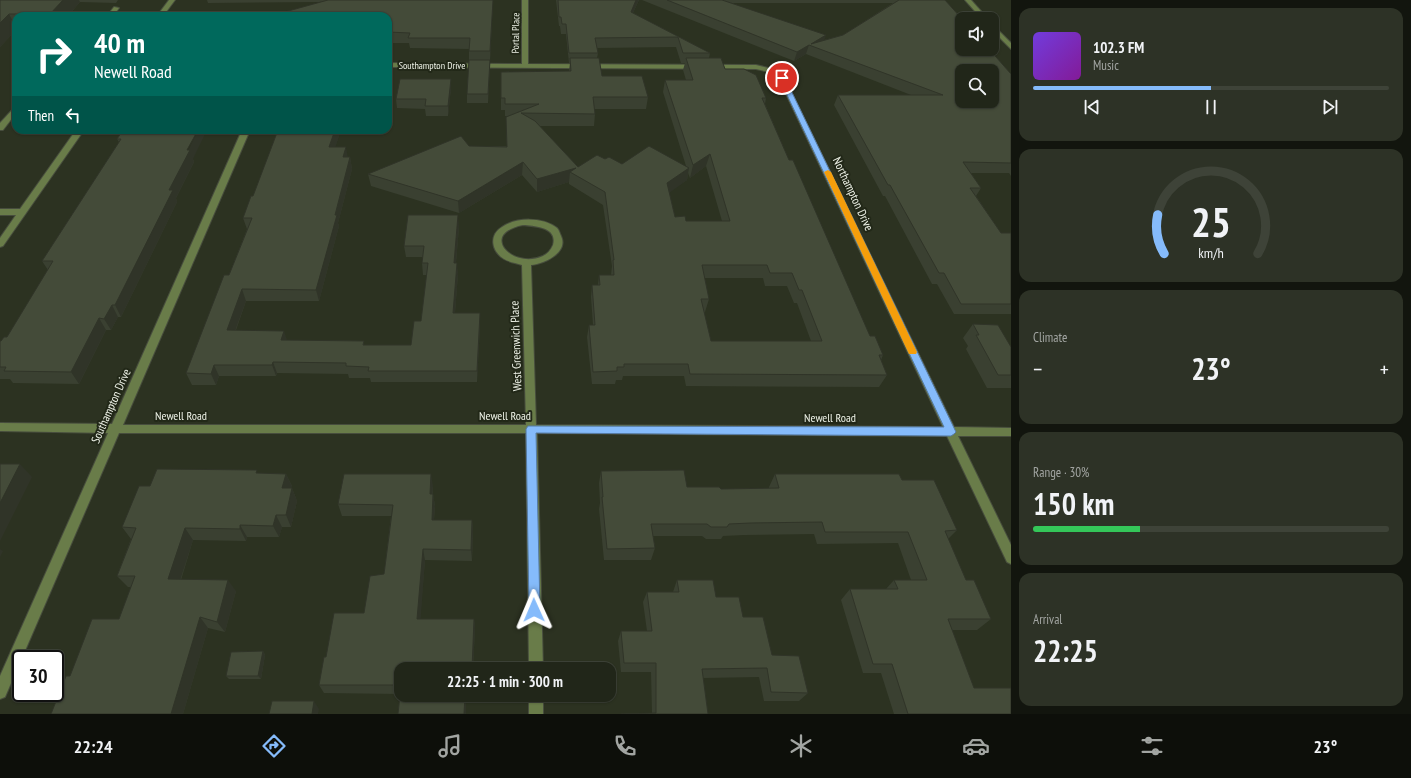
<!DOCTYPE html>
<html lang="en">
<head>
<meta charset="utf-8">
<style>
	body { margin:0; font-family:"PT Sans Narrow",sans-serif; background:#2d3226; color:#f1f3f6; height:100vh; display:flex; flex-direction:column; font-size:15px; white-space:nowrap }
	* { box-sizing:border-box; margin:0 }
	p { font-size:13px; color:#a2a5a2 }
	.icon { flex:none; width:22px; height:22px; fill:none; stroke:currentColor; stroke-width:2; stroke-linecap:round; stroke-linejoin:round }
	.map { position:relative; flex:1; overflow:hidden }
	.drawer { display:flex; flex-direction:column; gap:8px; padding:8px; background:#12150e; width:400px }
	.drawer>* { flex:none }
	.banner { position:absolute; left:12px; top:12px; width:380px; height:122px; border-radius:12px; box-shadow:0 1px 3px #0004,0 0 0 1px #3e4338; background:#00695c; color:#fff; overflow:hidden }
	.buttons { position:absolute; left:955px; top:12px; display:grid; gap:8px }
	.buttons a { display:grid; place-items:center; width:44px; height:44px; border-radius:8px; background:#212619; box-shadow:0 1px 3px #0004,0 0 0 1px #3e4338; font-size:20px }
	.speed { position:absolute; left:12px; top:650px; display:flex; gap:8px; font-size:20px; font-weight:700; text-align:center }
	.speed>* { display:grid; place-content:center; width:52px; height:52px; border-radius:50%; background:#212619; box-shadow:0 1px 3px #0004,0 0 0 1px #3e4338; line-height:1 }
	.speed .limit { border:2px solid #111; border-radius:6px; background:#fff; color:#111 }
	.pin { position:absolute; display:grid; place-items:center; width:34px; height:34px; color:#fff; margin:-17px; border:2px solid #fff; border-radius:50%; box-shadow:0 1px 4px #0007 }
	.me { position:absolute; width:44px; margin:-22px; rotate:359deg; stroke-linejoin:round; filter:drop-shadow(0 0 3px #0008) }
	.turn { display:flex; align-items:center; gap:14px; height:84px; padding:0 16px; font-size:18px }
	.turn .icon { width:52px; height:52px; stroke-width:2.5 }
	.turn b { display:block; font-size:28px; line-height:34px }
	.then { display:flex; align-items:center; height:38px; padding:0 16px; background:#0003; gap:8px; font-size:15px }
	.big { font-size:30px; font-weight:700; line-height:1.1 }
	.drawer .card { flex:1; display:flex; flex-direction:column; justify-content:center; gap:6px; min-width:0; padding:0 14px; border-radius:12px; background:#2d3226 }
	.drawer .dial { align-items:center; gap:0 }
	.dial svg { height:104px; overflow:visible; fill:none; stroke:#3e4338; stroke-width:7; stroke-linecap:round; text-anchor:middle }
	.dial text { fill:#f1f3f6; stroke:none }
	.song { display:flex; align-items:center; gap:12px }
	.cover { width:48px; height:48px; border-radius:6px; background:linear-gradient(135deg,hsl(260 70% 55%),hsl(290 70% 35%)) }
	.played { height:4px; border-radius:2px; background:linear-gradient(90deg,#85bbfb 50%,#3e4338 50%) }
	.keys { display:flex; justify-content:space-around; direction:ltr }
	.heat { display:flex; justify-content:space-between; align-items:center; font-size:22px; direction:ltr }
	.charge { height:6px; border-radius:3px; background:linear-gradient(90deg,#34c759 30%,#3e4338 0) }
	.trip { position:absolute; left:394px; top:662px; width:222px; height:40px; border-radius:12px; background:#212619; box-shadow:0 1px 3px #0004,0 0 0 1px #3e4338; font-weight:700; line-height:40px; text-align:center }
	.dock { display:flex; height:64px; justify-content:space-around; align-items:center; background:#0d0f0a; color:#a2a5a2 }
	.dock .icon { width:28px; height:28px }
	.dock .selected { color:#85bbfb }
	.dock b { font-size:18px; color:#f1f3f6 }
	main { display:flex; flex:1; min-height:0 }
	.map>svg:first-child { display:block }
	.lines { fill:none; stroke-linecap:round; stroke-linejoin:round }
	.minor-casing { stroke:#474d3d; stroke-width:2 }
	.minor { fill:#697c49; fill-rule:evenodd }
	.wall { fill:#3a4031; fill-rule:evenodd }
	.shaded-wall { fill:#303428 }
	.building { fill:#444b39; stroke:#303428; fill-rule:evenodd }
	.route { fill:#85bbfb; stroke:#567aa3 }
	.slow { fill:#f59e0b }
	.labels { text-anchor:middle; stroke-width:4; stroke-linejoin:round; paint-order:stroke }
	.far-street-label { font-size:10px; fill:#eef2e7; stroke:#222818 }
	.street-label { font-size:12px; fill:#eef2e7; stroke:#222818 }
</style>
</head>
<body>
<main>
<div class="map">
<svg width="1011" height="714" viewBox="0 0 1011 714">
	<rect width="100%" height="100%" fill="#2c3221"/>
	<g class="lines">
		<defs>
			<g id="minor">
				<path d="M169 0H175L163 16H157Z"/>
				<path d="M522 0H528V64L756 65 773 69 784 77 954 427 1011 428V436H958L1011 545V564L1007 562 947 436 537 433 543 669H529L526 433H119L5 697 0 699V676L108 433 0 431V423L112 424 242 130H250L123 425H526L522 265C516 263 509 262 504 259 491 251 489 235 502 227 516 217 543 217 557 228 559 230 560 234 561 236 569 253 543 264 531 265L536 425 943 427 779 79 769 72 756 69 388 67V63L522 64ZM523 225C535 226 558 227 553 245 551 250 547 254 543 256 513 270 478 234 523 225Z"/>
				<path d="M965 0H971L988 19H982Z"/>
				<path d="M114 7 119 8 113 16H107Z"/>
				<path d="M992 24 1011 43V49L992 30Z"/>
				<path d="M16 107V113L3 130H0V123L14 108Z"/>
				<path d="M76 130H84L3 246 0 247V238L16 215H0V209H20Z"/>
				<rect x="529" y="695" width="14" height="19"/>
			</g>
		</defs>
		<use href="#minor" class="minor-casing"/>
		<use href="#minor" class="minor"/>
	</g>
	<g class="wall">
		<path d="M0 0H118L116 3 80 2 68 16H16V30L0 47Z"/>
		<path d="M207 0H493L490 62 488 103H467V94L469 60V49L410 48 409 43H388V16L321 2 208 3Z"/>
		<path d="M556 0H639L633 13 710 53 709 58 766 98 765 104 789 160 870 336 883 355 881 360 887 375 879 387 686 386 684 376H623L622 380H616L615 384H592L587 337 589 325H593L591 297 592 285H598L599 275H611L612 266 603 205 569 184V182L537 192 522 175 459 213 371 186 368 174 469 146H507L506 117 510 116H505V110H501V72L569 71 570 63H569L566 34H561L560 26H559ZM676 47 681 63H685L683 70 686 80H665L663 92 686 166 622 164 605 159 578 167 539 126H594L595 114V109H646L648 97 602 76 597 58 598 53 597 48ZM706 166 722 221H686L675 217 669 192 687 180 688 173 690 178ZM704 278H763L765 286H787L794 303H797L811 341H711L704 312H705L709 299Z"/>
		<path d="M642 0H945L1011 74V176L1009 173H971L981 188 976 196 1001 233H1011V314H954L937 284H932L885 196H883L834 105 838 95H911L806 54 794 61ZM732 3H893L843 35 824 40Z"/>
		<path d="M451 88 448 116H426L425 109 397 108 396 99Z"/>
		<path d="M123 130 193 159 194 162 176 198 177 202 121 317H118L111 330H106L79 384 13 383 10 379H0V341H1L7 337 48 270 42 261 119 142 117 139Z"/>
		<path d="M341 130 335 147 348 157H350L352 169 338 223 339 226 319 301H246L236 330 287 340 364 341V345H411L421 321 427 275H423L422 263 423 257H406L404 246 459 227 456 263 458 274 455 313H480V325L477 382H371L370 378H349L348 374 277 373 276 376H219L216 385H192L186 373 229 275 247 229 243 218 253 196Z"/>
		<path d="M973 324 1011 347V388H987L966 349 968 346 963 338Z"/>
		<path d="M601 471 687 487 721 489H769V487L775 474 902 480 957 530 948 539 966 580 991 619 977 630H952L974 688 1011 714H894L881 673H863L841 600 850 589H886L894 580H911L898 543 817 544 814 534 744 535 723 536 721 539H706L702 536H653L655 548 651 560H604L599 509 600 503 599 483Z"/>
		<path d="M259 473 286 474 292 486 291 488H292L297 501 291 527H282L279 537H247L246 541 193 540 181 580 236 591 225 632 208 628 183 714H51L70 676 119 619 131 587H128L117 576 131 539 122 527 150 486Z"/>
		<path d="M433 486V494L435 506 434 520H472L473 531 472 561 425 560 420 619H474L475 628 473 669H401V695H473L472 699H466V714H398L400 694 324 693 319 685 326 657 364 613 384 574 391 516H342L338 504Z"/>
		<path d="M677 580 716 597 743 617 772 655 808 693 799 701H764L759 677 703 678 708 714 652 713 651 672H621L618 641 621 631H647L643 602 647 592H673Z"/>
		<path d="M263 651 265 655 261 679H229L226 676Z"/>
	</g>
	<g class="shaded-wall">
		<path d="M63 0H79L80 2 68 16H51L50 14Z"/>
		<path d="M493 0 490 62V51Z"/>
		<path d="M636 0H639L629 21 631 12Z"/>
		<path d="M9 14 16 27V30L0 47V23Z"/>
		<path d="M826 35 823 45 811 44Z"/>
		<path d="M809 45 806 54 794 61 797 52Z"/>
		<path d="M490 60V69L488 103V94Z"/>
		<path d="M451 79V88L448 116V106Z"/>
		<path d="M198 130H207L193 159 194 162 176 198 177 202 121 317 115 305Z"/>
		<path d="M335 130H341L332 158 329 147Z"/>
		<path d="M346 147 348 158 343 157Z"/>
		<path d="M710 154 706 166 690 178 693 165Z"/>
		<path d="M350 157 352 169 338 223 339 226 319 301 316 290Z"/>
		<path d="M523 162 522 175 459 213 458 201Z"/>
		<path d="M576 168 570 172 569 182 537 192V179Z"/>
		<path d="M689 168 687 180 665 196 667 183Z"/>
		<path d="M458 215 459 227 455 274 454 263Z"/>
		<path d="M457 263 458 274 454 325 453 313Z"/>
		<path d="M242 289 246 301 231 342 227 330Z"/>
		<path d="M112 305 118 317 111 330 104 319Z"/>
		<path d="M480 313V325L477 382V371Z"/>
		<path d="M99 318 106 330 79 384 71 372Z"/>
		<path d="M284 331 288 343 281 340Z"/>
		<path d="M273 362 277 373 276 376 272 365Z"/>
		<path d="M214 365 219 376 216 385 211 374Z"/>
		<path d="M20 464 32 477 0 541V503Z"/>
		<path d="M286 474 292 486 288 501 282 488Z"/>
		<path d="M431 474 433 486 432 506 430 494Z"/>
		<path d="M292 488 297 501 291 527 286 515Z"/>
		<path d="M433 494 435 506 433 531 432 520Z"/>
		<path d="M276 515 282 527 279 537 273 526Z"/>
		<path d="M472 520 473 531 472 561 471 550Z"/>
		<path d="M240 525 247 537 246 541 240 529Z"/>
		<path d="M185 528 193 540 177 590 168 579Z"/>
		<path d="M0 549 3 551 0 557Z"/>
		<path d="M423 549 425 560 420 628 417 619Z"/>
		<path d="M228 580 236 591 225 632 217 622Z"/>
		<path d="M200 617 208 628 183 714H171Z"/>
		<path d="M474 619 475 628 473 669H472Z"/>
		<path d="M263 651 265 655 261 679 258 676Z"/>
		<path d="M465 695H466V714H464Z"/>
		<path d="M314 701 319 709 318 714H312Z"/>
	</g>
	<g class="building">
		<path d="M0 0H63L50 14H9L0 23Z"/>
		<path d="M328 0H493L490 51H469L470 38H408L410 33 388 32V16H270Z"/>
		<path d="M558 0H636L631 12 710 53H683L678 37 595 38 598 53H569L566 24H562L561 17H559Z"/>
		<path d="M667 0H722L826 35 811 44 843 35 899 0H945L962 19V49H989L1011 74V163L963 162 981 188H970L1001 233H1011V304H961L944 273H939L890 185H888L838 95H943L809 45 797 52ZM962 71H992V101H962Z"/>
		<path d="M570 58H599L602 76H642L648 97H593L595 114 521 113 535 121 578 167 597 155 605 159 609 157 622 164 649 146 689 168 667 183 675 217 685 216 686 221H730L710 154 693 165 665 80H693L686 58H721L725 69H744L756 75 766 98H762L789 160H793L870 336H875L883 355H879L887 375 690 374 688 364H624V367H617V371L593 372 589 325H595L592 285H600L599 275H614L613 260H614L605 192 570 172 576 168 537 179 523 162 458 201 368 174 461 136 469 146 507 147 506 117 539 104H505V98H501V72L571 71ZM702 265H767L770 273H792L799 290H802L822 341H711L701 299H709Z"/>
		<path d="M469 60H490L488 94H467Z"/>
		<path d="M400 79H451L448 106H425L426 99H396Z"/>
		<path d="M123 130H198L187 150H190L169 190H173L115 305H112L104 319 99 318 71 372 4 371 6 367H0V341H1L4 337H7L53 261H42L121 139H117Z"/>
		<path d="M278 130H335L329 147H346L343 157H350L335 215H337L316 290 242 289 227 330 284 331 281 340 364 341 363 345H411L414 321H421L428 263H422L424 246H404L408 215H458L454 263H457L453 313H480L477 371H368L369 367 346 366V363L273 362 272 365H214L211 374 186 373 224 275H229L252 218H243L251 196H253Z"/>
		<path d="M973 324 998 325 1011 347V375H998L976 335H979Z"/>
		<path d="M0 464H20L0 503Z"/>
		<path d="M157 469 257 470 256 473 286 474 282 488H292L286 515H276L273 526 240 525V529L185 528 168 579 228 580 217 622 200 617 171 714H51L66 676H70L92 619H119L135 576H117L136 528 122 527 139 486H150Z"/>
		<path d="M684 470 687 487H719L721 489 779 488 775 474H899L902 480H934L957 530 945 531 966 580H974L991 619H948L974 688H1011V714H908L892 664H873L850 589H898L894 580H927L908 532H825L822 522 750 523 729 524 727 527H711L707 524H651L655 548 607 549 602 497H603L601 471Z"/>
		<path d="M344 474H431L430 494H433L432 520H472L471 550 423 549 417 619H474L472 669H401V695H465L464 714H398L401 685H319L324 657H326L334 613H364L370 576 384 574 393 505 338 504Z"/>
		<path d="M677 580H713L716 597H739L743 617H763L772 655 799 656 808 693 771 692 767 668 702 669 708 714H621L656 713V663H624L621 631H652L647 592H679Z"/>
		<path d="M263 651 258 676H226L231 652Z"/>
		<path d="M272 701H314L312 714H269Z"/>
	</g>
	<path class="route" d="M780 76 785 78 956 432 954 434 951 436 536 433 540 610 539 614 534 615 530 614 529 610 526 429 528 426 944 427 779 78Z"/>
	<path class="slow" d="M828 170 831 172 917 352 916 354H909L908 352 824 172Z"/>
	<g class="labels">
		<g class="far-street-label">
			<text transform="translate(515 33) rotate(-89)" y="4">Portal Place</text>
			<text x="432" y="69">Southampton Drive</text>
		</g>
		<g class="street-label">
			<text transform="translate(853 194) rotate(65)" y="4">Northampton Drive</text>
			<text transform="translate(516 346) rotate(-92)" y="4">West Greenwich Place</text>
			<text transform="translate(111 406) rotate(-66)" y="4">Southampton Drive</text>
			<text x="181" y="420">Newell Road</text>
			<text x="505" y="420">Newell Road</text>
			<text x="830" y="422">Newell Road</text>
		</g>
	</g>
</svg>
<div class="buttons">
<a><svg class="icon" aria-label="sound" viewBox="0 0 24 24"><path d="M4 9h4l5-4v14l-5-4H4zM17 9q2 3 0 6"/></svg></a>
<a><svg class="icon" aria-label="search" viewBox="0 0 24 24"><circle cx="10" cy="10" r="6"/><path d="M15 15l6 6"/></svg></a>
</div>
<div class="speed"><div class="limit">30</div></div>
<div class="pin" style="left:782px;top:78px;background:#d93025"><svg class="icon" aria-label="arrive" viewBox="0 0 24 24"><path d="M6 21V4h12l-3 4 3 4H6"/></svg></div>
<svg class="me" style="left:534px;top:610px" viewBox="-20 -20 40 40"><path d="M0-17L14 15 0 8-14 15z" fill="#85bbfb" stroke="#fff" stroke-width="4"/></svg>
<div class="trip">22:25 · 1 min · 300 m</div>
<div class="banner">
<div class="turn"><svg class="icon" aria-label="right" viewBox="0 0 24 24"><path d="M7 20v-9h11M14 6l5 5-5 5"/></svg><div><b>40 m</b>Newell Road</div></div>
<div class="then">Then<svg class="icon" aria-label="left" viewBox="0 0 24 24"><path d="M17 20v-9H6M10 6l-5 5 5 5"/></svg></div>
</div>
</div>
<section class="drawer">
<div class="card">
<div class="song"><i class="cover"></i><div><b>102.3 FM</b><p>Music</p></div></div>
<div class="played"></div>
<div class="keys"><svg class="icon" aria-label="previous" viewBox="0 0 24 24"><path d="M18 5L8 12l10 7zM5 5v14"/></svg><svg class="icon" aria-label="pause" viewBox="0 0 24 24"><path d="M8 5v14M16 5v14"/></svg><svg class="icon" aria-label="next" viewBox="0 0 24 24"><path d="M6 5l10 7-10 7zM19 5v14"/></svg></div>
</div>
<div class="card dial"><svg viewBox="0 0 100 80">
<path d="M14 69A42 42 0 1 1 86 69"/>
<path d="M14 69A42 42 0 0 1 9 39" stroke="#85bbfb"/>
<text x="50" y="56" font-size="32" font-weight="700">25</text>
<text x="50" y="72" font-size="11">km/h</text>
</svg></div>
<div class="card"><p>Climate</p>
<div class="heat"><a>−</a><b class="big">23°</b><a>+</a></div>
</div>
<div class="card"><p>Range · 30%</p><b class="big">150 km</b><div class="charge"></div></div>
<div class="card"><p>Arrival</p><b class="big">22:25</b></div>
</section>
</main>
<nav class="dock">
<b>22:24</b>
<svg class="icon selected" aria-label="directions" viewBox="0 0 24 24"><path d="M12 3l9 9-9 9-9-9zM9 14v-3h6M13 9l2 2-2 2"/></svg>
<svg class="icon" aria-label="music" viewBox="0 0 24 24"><path d="M9 18V5l10-2v13"/><circle cx="6" cy="18" r="3"/><circle cx="16" cy="16" r="3"/></svg>
<svg class="icon" aria-label="phone" viewBox="0 0 24 24"><path d="M5 4h4l2 5-3 2q2 4 5 5l2-3 5 2v4C11 20 4 13 5 4z"/></svg>
<svg class="icon" aria-label="climate" viewBox="0 0 24 24"><path d="M12 3v18M4 7l16 10M4 17L20 7"/></svg>
<svg class="icon" aria-label="car" viewBox="0 0 24 24"><path d="M5 17H2v-5l4-1 3-4h7l3 4 3 1v5h-3M9 17h6M6 11h13"/><circle cx="7" cy="17" r="2"/><circle cx="17" cy="17" r="2"/></svg>
<svg class="icon" aria-label="filters" viewBox="0 0 24 24"><path d="M4 7h16M4 17h16"/><circle cx="9" cy="7" r="2"/><circle cx="15" cy="17" r="2"/></svg>
<b>23°</b>
</nav>
</body>
</html>
